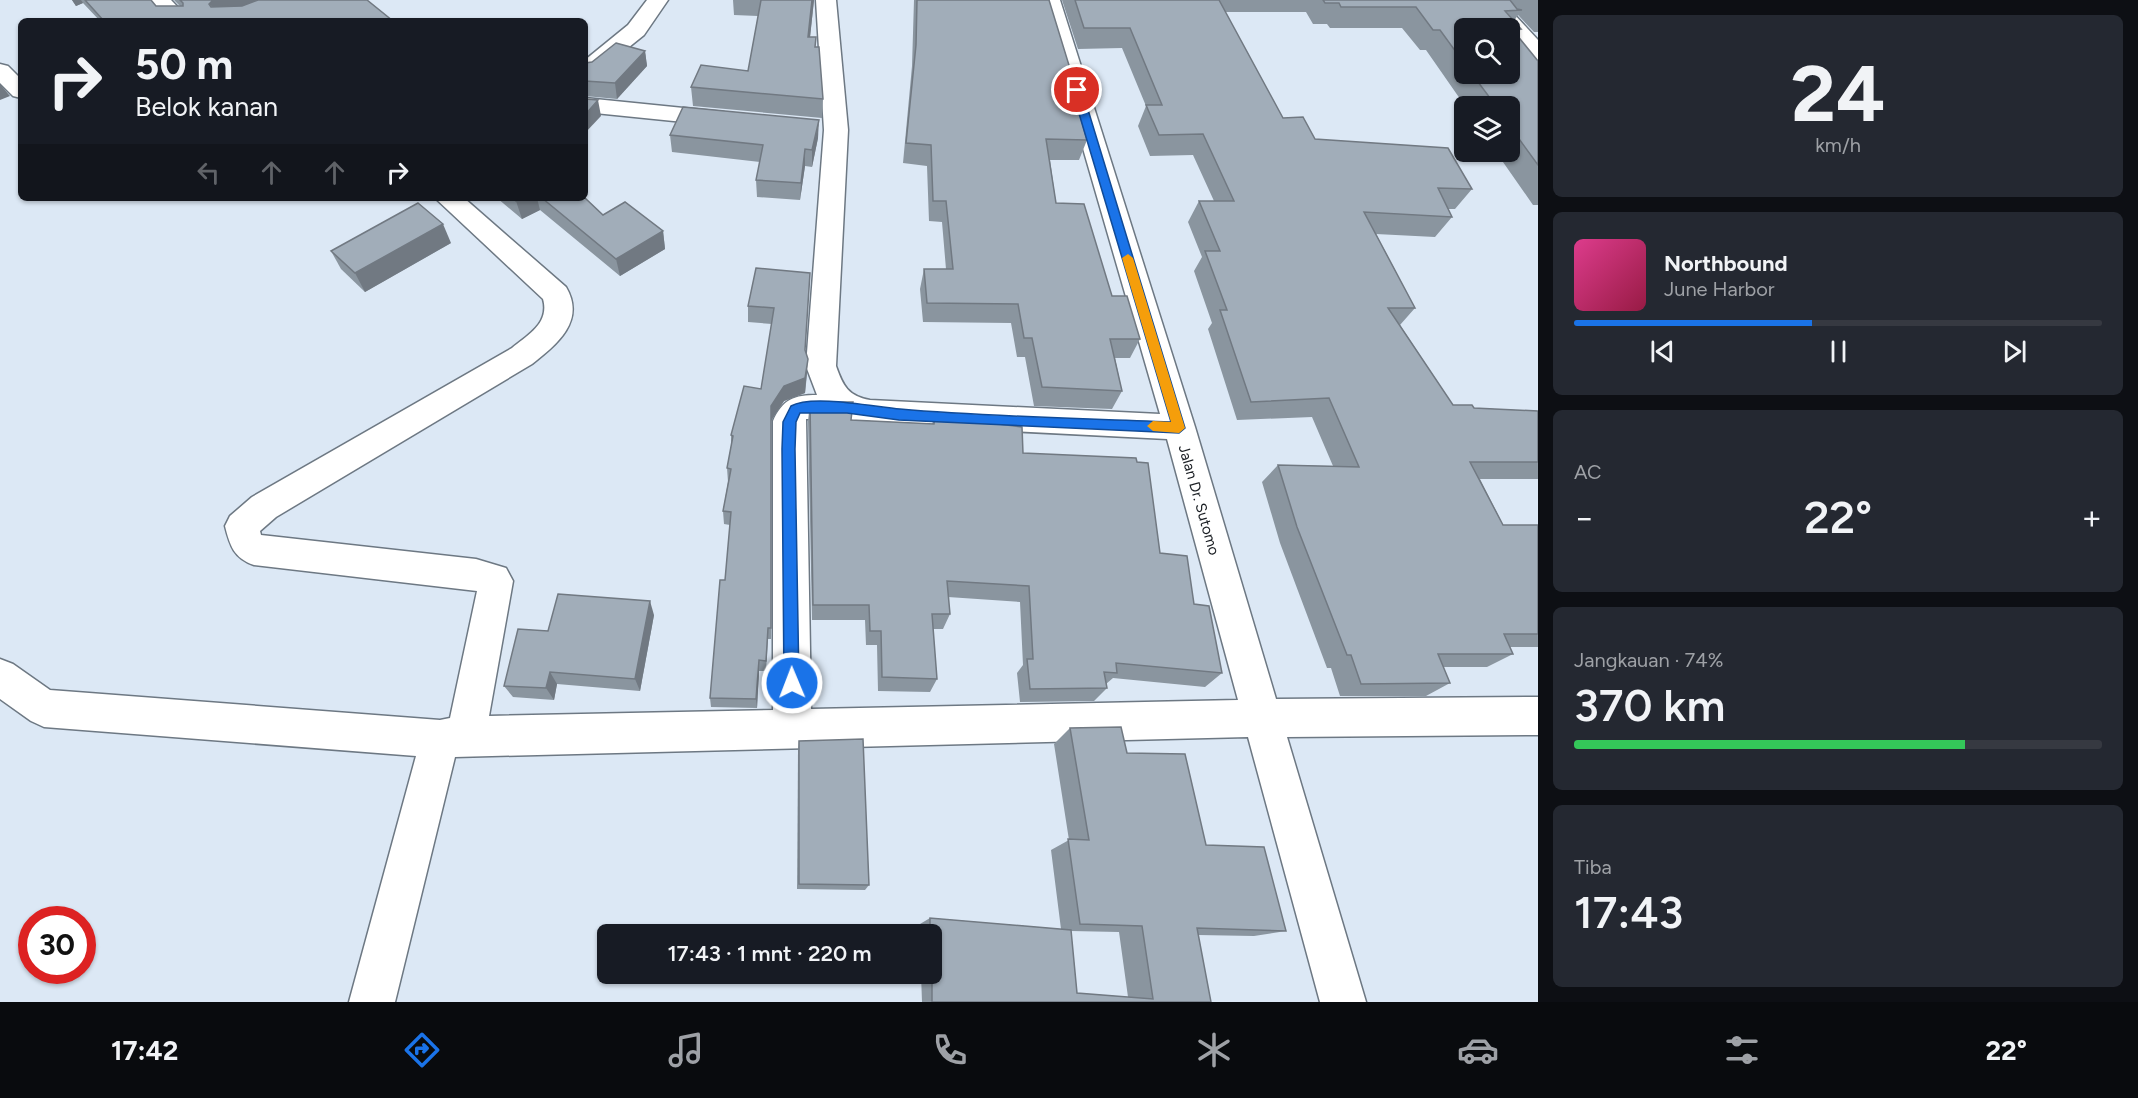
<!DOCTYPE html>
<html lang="id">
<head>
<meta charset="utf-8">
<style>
	body { margin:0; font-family:Figtree,sans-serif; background:#242831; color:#f1f3f6; height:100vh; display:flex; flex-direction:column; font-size:22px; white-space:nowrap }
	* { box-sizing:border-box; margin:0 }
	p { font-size:20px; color:#9ea1a6 }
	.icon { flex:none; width:33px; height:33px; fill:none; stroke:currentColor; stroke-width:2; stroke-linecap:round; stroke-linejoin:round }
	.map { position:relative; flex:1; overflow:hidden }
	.sheet { display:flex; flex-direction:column; gap:15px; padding:15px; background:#0d0f14; width:600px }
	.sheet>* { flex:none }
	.banner { position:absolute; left:18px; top:18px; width:570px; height:183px; border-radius:9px; box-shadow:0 2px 4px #0004; background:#171b24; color:#f1f3f6; overflow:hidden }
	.buttons { position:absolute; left:1454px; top:18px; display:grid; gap:12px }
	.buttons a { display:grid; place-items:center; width:66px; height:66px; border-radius:9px; background:#171b24; box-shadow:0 2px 4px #0004; font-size:30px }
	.speed { position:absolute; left:18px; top:906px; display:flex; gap:12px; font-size:30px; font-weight:700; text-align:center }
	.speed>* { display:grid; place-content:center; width:78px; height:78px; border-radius:50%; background:#171b24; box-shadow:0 2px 4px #0004; line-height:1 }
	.speed .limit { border:9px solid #d22; background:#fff; color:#111 }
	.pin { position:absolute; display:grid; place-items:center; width:51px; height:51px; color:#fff; margin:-26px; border:3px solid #fff; border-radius:50%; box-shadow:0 2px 6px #0007 }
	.me { position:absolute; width:66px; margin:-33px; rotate:359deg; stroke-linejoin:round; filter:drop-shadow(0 0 4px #0008) }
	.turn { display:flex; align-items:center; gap:21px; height:126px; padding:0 18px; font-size:27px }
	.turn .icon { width:78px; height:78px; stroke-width:2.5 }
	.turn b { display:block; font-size:42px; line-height:51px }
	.lanes { display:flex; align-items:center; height:57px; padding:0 18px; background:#0003; justify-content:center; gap:30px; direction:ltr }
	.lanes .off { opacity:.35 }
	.big { font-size:45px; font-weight:600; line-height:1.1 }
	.sheet .card { flex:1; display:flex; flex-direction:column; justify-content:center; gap:9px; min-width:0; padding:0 21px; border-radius:9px; background:#242831 }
	.sheet .dial { align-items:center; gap:0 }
	.dial b { font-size:78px; line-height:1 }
	.song { display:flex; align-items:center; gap:18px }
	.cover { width:72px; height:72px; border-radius:9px; background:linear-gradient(135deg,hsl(330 70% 55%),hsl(340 70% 35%)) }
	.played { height:6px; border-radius:3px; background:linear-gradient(90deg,#1a73e8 45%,#363941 45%) }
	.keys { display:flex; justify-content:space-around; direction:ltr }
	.heat { display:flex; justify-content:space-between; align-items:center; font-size:33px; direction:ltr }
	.charge { height:9px; border-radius:4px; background:linear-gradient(90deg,#34c759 74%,#363941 0) }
	.trip { position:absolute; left:597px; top:924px; width:345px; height:60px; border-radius:9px; background:#171b24; box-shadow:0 2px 4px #0004; font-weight:600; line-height:60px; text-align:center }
	.dock { display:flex; height:96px; justify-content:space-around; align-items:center; background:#090b0e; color:#9ea1a6 }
	.dock .icon { width:42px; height:42px }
	.dock .active { color:#1a73e8 }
	.dock b { font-size:27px; color:#f1f3f6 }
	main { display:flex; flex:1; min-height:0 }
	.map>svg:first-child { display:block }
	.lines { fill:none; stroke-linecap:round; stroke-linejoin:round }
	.minor-casing { stroke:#6d7883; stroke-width:3 }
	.minor { fill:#fff; fill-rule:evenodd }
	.wall { fill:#8a959f; fill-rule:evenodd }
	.shaded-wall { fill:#717982 }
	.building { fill:#a1adb9; stroke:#717982; stroke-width:1.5 }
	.route { fill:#1a73e8; stroke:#114b97; stroke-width:1.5 }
	.slow { fill:#f59e0b }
	.labels { text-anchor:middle; stroke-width:4.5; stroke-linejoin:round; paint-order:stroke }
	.street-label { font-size:15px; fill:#1b1f24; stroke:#fff }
</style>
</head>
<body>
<main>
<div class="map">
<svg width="1538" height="1002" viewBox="0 0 1538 1002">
	<rect width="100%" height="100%" fill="#dce8f5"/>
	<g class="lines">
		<defs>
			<g id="minor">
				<path d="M149 0H171L191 21H168Z"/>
				<path d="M647 0H668L644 35 593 76 585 78V60L628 25Z"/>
				<path d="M816 0H836L848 130 836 366C843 386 848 396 870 400L1160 414 1040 0H1060L1195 427 1276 699 1538 697V735L1287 737 1366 1002H1320L1248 737 455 757 395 1002H349L416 756 44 727 31 721 0 699V659L13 664 50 690 440 720 450 718 477 591 254 565C234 558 230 546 225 526L230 516 252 497 512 348C528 335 550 323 543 299L435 198H464L566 287C586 321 557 344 532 364L276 517 260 531 261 535 476 559 506 568 513 581 489 716 773 710V421C783 399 794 395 817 395L806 366 824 130ZM806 419H849L870 424 1167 439 1238 700 811 709Z"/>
				<path d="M1480 0H1501L1538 40V60L1530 58 1509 34V28H1504Z"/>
				<path d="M0 64 8 66 21 79V98L13 96 0 83Z"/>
				<path d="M585 98 723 112 731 114 735 119 731 124 723 126 585 112Z"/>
			</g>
		</defs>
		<use href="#minor" class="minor-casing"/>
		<use href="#minor" class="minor"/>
	</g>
	<g class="wall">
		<path d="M72 0H151L156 6H180L174 0H367L393 21H100L83 3 76 6Z"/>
		<path d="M733 0H814L810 37 815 47 823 99 822 118 693 106 691 87 748 71 758 16 734 15Z"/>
		<path d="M914 0H1049L1072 75 1070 81 1087 140 1079 160H1050L1056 203 1112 296 1140 339 1130 358H1115L1122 391 1112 409 1034 406 1025 357H1017L1011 323 923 322 920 289 924 269H946L942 222 929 221 927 166 903 163 912 66Z"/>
		<path d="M1062 0H1538V32H1534L1518 15 1514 21 1521 29 1517 35 1538 61V205H1533L1496 152H1509V106H1465L1426 50H1420L1402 28H1330L1327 24H1313L1306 12H1225L1283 118 1315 139 1472 189 1455 209H1448L1452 217 1435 237 1376 234 1415 308 1400 325 1453 405 1474 408 1538 411V479H1480L1503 525H1538V647H1510L1513 654 1487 667H1443L1450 683 1426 696H1340L1331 668H1327L1280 543 1262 482 1278 465 1333 466 1312 417 1237 420 1208 329 1212 323 1194 271 1202 257 1188 222 1199 201H1214L1193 155 1150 156 1138 126 1146 106 1122 48 1078 49ZM1464 28 1509 74H1464Z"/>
		<path d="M645 51 647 66 617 99 585 96V63Z"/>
		<path d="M670 135 818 138 812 167 805 166 800 200 757 197 756 180 760 162 672 152Z"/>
		<path d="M497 198H585L603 215 663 231 665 249 620 276 540 210 522 219Z"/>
		<path d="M451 243 365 292 341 269 331 251Z"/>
		<path d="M756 268 805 351 807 375 805 393 784 401 771 421V639H768L766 671H759L757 708 711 707 710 698 725 580 730 525 724 524 723 511 728 482 727 468 731 446V435L761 389 772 324 748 322V306Z"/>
		<path d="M810 402 851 420 932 424 935 416 1023 453 1160 553 1194 604 1222 673 1205 687 1113 678 1106 684 1107 688 1094 701 1020 702 1017 673 1023 665 1020 602 948 597 950 614 943 629H933L937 679 930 692 878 691 877 645H866L865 620H812L808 421Z"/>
		<path d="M654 615 640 691 557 684 554 700 513 697 504 686 548 631Z"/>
		<path d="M1070 728 1127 753 1206 845 1286 931 1254 936 1198 935 1211 1002H922L921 974H932V934H920V924L930 918 1061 929 1051 850 1069 840 1054 744ZM1071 931 1119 932 1128 997 1077 993Z"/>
		<path d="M799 741 869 885 865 890 797 889 798 751Z"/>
	</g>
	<g class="shaded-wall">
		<path d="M72 0H81L83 3 76 6Z"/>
		<path d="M213 0H259L223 15 209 4Z"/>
		<path d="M812 0H814L808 56V37Z"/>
		<path d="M645 51 647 66 617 99 615 83Z"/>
		<path d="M0 84 10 96 0 100Z"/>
		<path d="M598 100 601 116 585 133V115Z"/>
		<path d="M819 120 818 138 812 167V150Z"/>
		<path d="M805 149V166L800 200 801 183Z"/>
		<path d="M523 198H537L540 210 522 219 516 201Z"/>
		<path d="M443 224 451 243 365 292 355 273Z"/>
		<path d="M663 231 665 249 620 276 616 259Z"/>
		<path d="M808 359 805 393 784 401 771 421V406L784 386Z"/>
		<path d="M650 601 654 615 640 691 635 679Z"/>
		<path d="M759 660V671L757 708 756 699Z"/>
		<path d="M550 672 557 684 554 700 546 688Z"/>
	</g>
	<g class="building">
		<path d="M85 0H151L156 6H183V3L180 0H213L209 4 211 7 242 6 258 0H367L393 21H104Z"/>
		<path d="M761 0H812L808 37H816L815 47H819L823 99 691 87 701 65 748 71Z"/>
		<path d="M917 0H1049L1072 75H1069L1087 140 1046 139 1056 203 1084 204 1112 296H1127L1140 339H1110L1122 391 1042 387 1032 338H1024L1018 304 927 303 924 269H953L946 201H933L931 145 906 143 916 45Z"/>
		<path d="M1075 0H1219L1283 118 1303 117 1315 139 1448 148 1472 189 1438 188 1452 217 1364 212 1415 308H1388L1453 405H1472L1474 408 1538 411V462H1470L1503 525H1538V634H1504L1513 654H1438L1450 683 1361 684 1351 655H1347L1297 527 1278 465 1359 467 1329 398 1251 402 1220 310H1227L1205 251H1220L1199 201H1234L1203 134 1159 135 1146 105H1162L1130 28H1084Z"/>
		<path d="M1323 0H1510L1517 9 1522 10 1505 11 1521 29H1512L1538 61V165L1509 125V106H1496L1472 74H1509V28H1464V63L1440 30H1433L1416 7H1341L1339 3H1325Z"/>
		<path d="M616 43 645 51 615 83 585 81V63L592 62Z"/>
		<path d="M585 99 598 100 585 115Z"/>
		<path d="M683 107 819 120 812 150 805 149 801 183 756 180 763 145 670 135Z"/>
		<path d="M513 198H523L516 201Z"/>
		<path d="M542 198H585L603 215 625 202 663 231 616 259Z"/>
		<path d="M418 203 443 224 355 273 331 251Z"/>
		<path d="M756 268 810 273 805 350 808 359 805 378 784 386 771 406V628H768L766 661 759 660 756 699 710 698 720 580H725L731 512 723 511 731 469 727 468 733 436 731 435 744 386 761 389 774 308 748 306Z"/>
		<path d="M810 402H853L851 420 934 424 935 416 1022 427 1023 453 1136 458 1137 462 1148 463 1160 553 1187 556 1194 604 1209 606 1222 673 1116 663 1117 673 1104 672 1107 688 1030 689 1027 659H1033L1029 586 947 581 950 614H932L937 679 882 677 881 631H870L869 605H813Z"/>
		<path d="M558 594 650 601 635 679 550 672 546 688 504 686 518 629 548 631Z"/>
		<path d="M1121 727 1127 753 1185 754 1206 845 1264 847 1286 931 1197 928 1211 1002H932V934H930V918L1071 930 1077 993 1153 999 1142 926 1080 924 1068 839 1089 840 1070 728Z"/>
		<path d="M863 739 869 885 799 884V741Z"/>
	</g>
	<path class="route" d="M1077 87 1082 90 1185 428 1179 433 899 420 847 413H800L796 422 795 449 799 683 797 688 792 690 786 688 784 683 782 449 783 422 791 406C812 394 875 407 900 409 990 417 1081 418 1171 422L1072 90Z"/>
	<path class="slow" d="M1128 254 1133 258 1185 428 1179 433 1153 431 1147 426 1153 421 1171 422 1122 258Z"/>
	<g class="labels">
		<g class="street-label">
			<text transform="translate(1199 500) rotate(74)" y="5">Jalan Dr. Sutomo</text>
		</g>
	</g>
</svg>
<div class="buttons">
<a><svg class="icon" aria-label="search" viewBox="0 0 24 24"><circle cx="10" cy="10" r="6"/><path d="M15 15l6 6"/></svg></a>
<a><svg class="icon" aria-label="layers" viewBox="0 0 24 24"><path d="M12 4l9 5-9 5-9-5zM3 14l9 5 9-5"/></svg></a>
</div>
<div class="speed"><div class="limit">30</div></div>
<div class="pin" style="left:1077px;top:90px;background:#d93025"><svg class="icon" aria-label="arrive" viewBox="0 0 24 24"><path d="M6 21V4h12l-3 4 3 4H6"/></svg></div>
<svg class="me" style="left:792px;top:683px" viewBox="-20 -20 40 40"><circle r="17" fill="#1a73e8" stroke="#fff" stroke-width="3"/><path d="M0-11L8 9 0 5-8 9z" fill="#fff"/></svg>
<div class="trip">17:43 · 1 mnt · 220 m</div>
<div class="banner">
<div class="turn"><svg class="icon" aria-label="right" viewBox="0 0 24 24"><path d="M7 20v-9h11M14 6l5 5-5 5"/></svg><div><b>50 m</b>Belok kanan</div></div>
<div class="lanes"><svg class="icon off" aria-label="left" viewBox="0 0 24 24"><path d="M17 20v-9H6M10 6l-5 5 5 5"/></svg><svg class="icon off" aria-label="ahead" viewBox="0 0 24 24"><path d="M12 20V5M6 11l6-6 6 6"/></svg><svg class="icon off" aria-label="ahead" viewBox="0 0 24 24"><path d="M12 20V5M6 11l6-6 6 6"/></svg><svg class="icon" aria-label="right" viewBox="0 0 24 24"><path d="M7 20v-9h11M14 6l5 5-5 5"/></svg></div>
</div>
</div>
<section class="sheet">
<div class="card dial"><b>24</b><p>km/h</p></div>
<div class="card">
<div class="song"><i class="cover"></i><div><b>Northbound</b><p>June Harbor</p></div></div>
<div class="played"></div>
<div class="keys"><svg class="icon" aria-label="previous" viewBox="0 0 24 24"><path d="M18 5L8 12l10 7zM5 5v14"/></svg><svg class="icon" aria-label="pause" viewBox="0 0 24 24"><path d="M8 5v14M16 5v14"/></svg><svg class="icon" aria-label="next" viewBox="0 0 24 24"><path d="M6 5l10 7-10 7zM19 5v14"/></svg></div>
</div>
<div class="card"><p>AC</p>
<div class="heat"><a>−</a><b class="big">22°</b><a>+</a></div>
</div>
<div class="card"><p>Jangkauan · 74%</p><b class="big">370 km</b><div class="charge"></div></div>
<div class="card"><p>Tiba</p><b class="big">17:43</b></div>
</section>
</main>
<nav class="dock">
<b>17:42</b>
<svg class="icon active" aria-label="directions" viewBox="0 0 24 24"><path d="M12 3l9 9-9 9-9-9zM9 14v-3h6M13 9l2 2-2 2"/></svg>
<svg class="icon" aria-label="music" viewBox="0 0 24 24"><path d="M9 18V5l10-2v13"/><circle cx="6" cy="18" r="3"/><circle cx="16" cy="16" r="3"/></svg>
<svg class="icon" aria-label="phone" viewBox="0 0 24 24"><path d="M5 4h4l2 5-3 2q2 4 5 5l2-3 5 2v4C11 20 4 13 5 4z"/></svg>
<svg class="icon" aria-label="climate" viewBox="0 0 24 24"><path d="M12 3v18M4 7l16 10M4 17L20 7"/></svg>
<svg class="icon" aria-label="car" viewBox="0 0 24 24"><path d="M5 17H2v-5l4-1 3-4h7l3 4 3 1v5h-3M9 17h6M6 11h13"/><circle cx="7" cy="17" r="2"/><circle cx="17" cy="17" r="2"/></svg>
<svg class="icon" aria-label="filters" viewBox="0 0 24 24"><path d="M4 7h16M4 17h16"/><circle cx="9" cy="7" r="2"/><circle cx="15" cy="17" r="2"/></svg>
<b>22°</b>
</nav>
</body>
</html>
